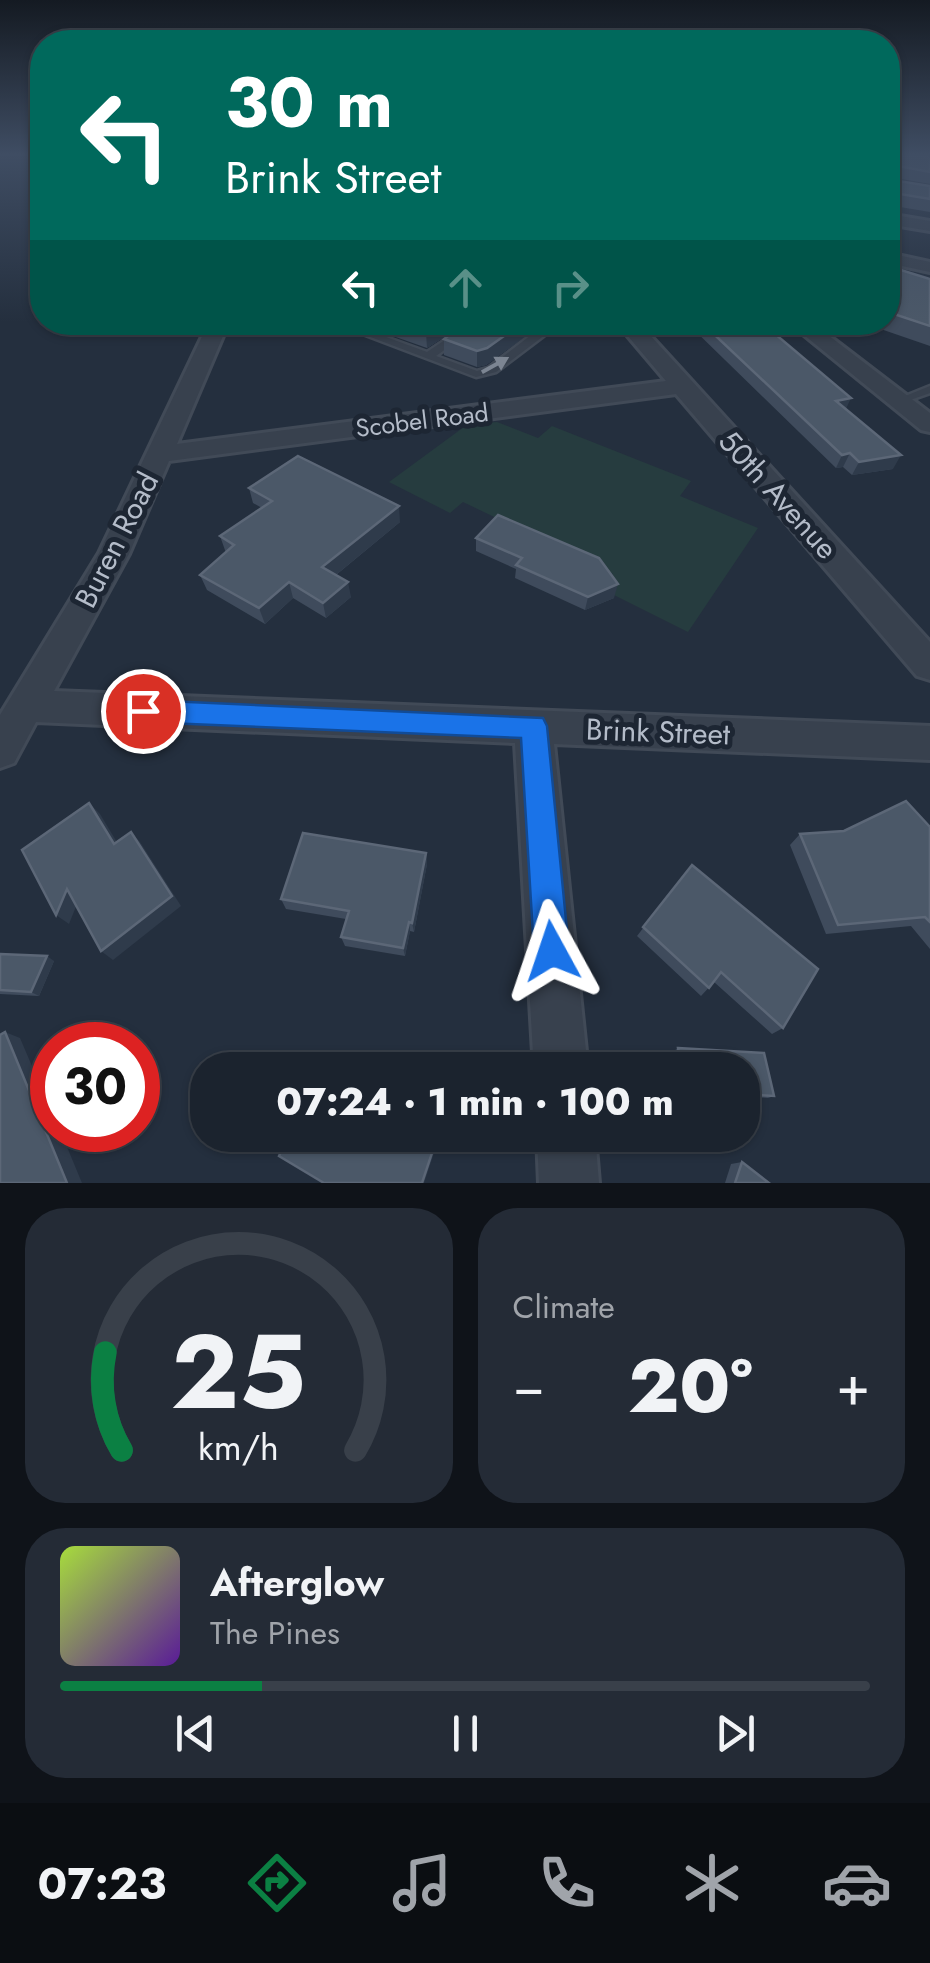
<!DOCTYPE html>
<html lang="en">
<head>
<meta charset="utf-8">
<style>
	body { margin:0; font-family:Jost,sans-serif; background:#242b36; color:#f1f3f6; height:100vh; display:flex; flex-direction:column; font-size:38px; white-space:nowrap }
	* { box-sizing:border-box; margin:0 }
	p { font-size:32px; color:#a0a4aa }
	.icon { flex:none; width:55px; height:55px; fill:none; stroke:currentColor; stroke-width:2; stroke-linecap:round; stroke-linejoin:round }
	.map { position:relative; height:1183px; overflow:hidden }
	.sheet { display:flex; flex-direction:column; gap:25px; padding:25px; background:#0f1319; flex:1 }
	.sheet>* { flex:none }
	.banner { position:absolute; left:30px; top:30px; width:870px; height:305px; border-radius:40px; box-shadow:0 2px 8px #0004,0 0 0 2px #39404a; background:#00695c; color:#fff; overflow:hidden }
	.speed { position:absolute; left:30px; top:1022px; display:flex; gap:20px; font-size:50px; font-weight:700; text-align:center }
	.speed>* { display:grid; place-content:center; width:130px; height:130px; border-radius:50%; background:#1b232e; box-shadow:0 2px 8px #0004,0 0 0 2px #39404a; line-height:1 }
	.speed .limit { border:15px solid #d22; background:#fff; color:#111 }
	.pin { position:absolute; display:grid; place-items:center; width:85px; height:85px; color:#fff; margin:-42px; border:5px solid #fff; border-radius:50%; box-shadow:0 2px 10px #0007 }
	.me { position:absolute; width:110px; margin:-55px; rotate:355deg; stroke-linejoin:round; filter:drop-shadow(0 0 8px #0008) }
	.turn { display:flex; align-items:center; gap:35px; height:210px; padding:0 30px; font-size:45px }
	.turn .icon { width:130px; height:130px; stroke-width:2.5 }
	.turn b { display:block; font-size:70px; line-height:85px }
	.lanes { display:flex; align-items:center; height:95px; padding:0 30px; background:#0003; justify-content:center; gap:50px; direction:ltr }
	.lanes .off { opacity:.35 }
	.big { font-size:75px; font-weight:800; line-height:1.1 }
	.sheet .tile { flex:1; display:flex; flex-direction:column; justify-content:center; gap:15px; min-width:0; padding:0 35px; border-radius:40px; background:#242b36 }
	.sheet .dial { align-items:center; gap:0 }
	.dial svg { height:260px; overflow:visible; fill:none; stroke:#39404a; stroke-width:7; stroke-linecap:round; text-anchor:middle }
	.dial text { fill:#f1f3f6; stroke:none }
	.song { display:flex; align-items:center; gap:30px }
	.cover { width:120px; height:120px; border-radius:15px; background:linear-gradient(135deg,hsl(80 70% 55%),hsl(270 70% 35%)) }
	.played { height:10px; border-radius:5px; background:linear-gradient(90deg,#0b8043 25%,#39404a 25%) }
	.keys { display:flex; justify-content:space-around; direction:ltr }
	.heat { display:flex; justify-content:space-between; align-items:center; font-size:55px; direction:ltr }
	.sheet .tiles { flex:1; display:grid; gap:25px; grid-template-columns:1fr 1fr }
	.tile:last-child { grid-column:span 2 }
	.trip { position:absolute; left:190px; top:1052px; width:570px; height:100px; border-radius:40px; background:#1b232e; box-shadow:0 2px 8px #0004,0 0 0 2px #39404a; font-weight:800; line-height:100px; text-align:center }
	.tab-bar { display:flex; height:160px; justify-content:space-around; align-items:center; background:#0b0e12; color:#a0a4aa }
	.tab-bar .icon { width:70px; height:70px }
	.tab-bar .active { color:#0b8043 }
	.tab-bar b { font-size:45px; color:#f1f3f6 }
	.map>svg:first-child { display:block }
	.green { fill:#263c3f }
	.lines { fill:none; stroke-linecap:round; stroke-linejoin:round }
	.service-casing { stroke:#414a57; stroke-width:5 }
	.minor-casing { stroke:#414a57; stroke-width:6 }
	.service { fill:#38414e; fill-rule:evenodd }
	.minor { fill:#38414e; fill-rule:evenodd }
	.wall { fill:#3f4b5c }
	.shaded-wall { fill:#2f3b4b }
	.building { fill:#4b5868; stroke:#5c6777; stroke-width:2.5 }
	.oneway { fill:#7c8592 }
	.route { fill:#1a73e8; stroke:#114b97; stroke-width:2.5 }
	.labels { text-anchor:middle; stroke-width:10; stroke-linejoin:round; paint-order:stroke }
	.far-street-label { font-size:25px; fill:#b4bcc9; stroke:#1d2633 }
	.street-label { font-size:30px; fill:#b4bcc9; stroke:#1d2633 }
</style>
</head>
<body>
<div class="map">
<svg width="930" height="1183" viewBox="0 0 930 1183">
	<rect width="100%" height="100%" fill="#242f3e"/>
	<path class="green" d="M497 422 538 438 552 426 691 481 680 496 758 528 688 632 614 595 610 579 613 574 463 502 450 513 389 482 468 424Z"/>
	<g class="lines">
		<defs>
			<g id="service">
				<path d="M331 322H345L427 352 472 322H483L436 356 477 371 488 368 548 322H629L633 325 628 328 558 325 496 372 476 377Z"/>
				<path d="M930 386V393L899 404 893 401Z"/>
			</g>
			<g id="minor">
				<path d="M888 214 930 221V231L888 224Z"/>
				<path d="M888 253 930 262V272L888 263Z"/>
				<path d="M209 322H229L177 444 666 381 616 322H638L930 642V680L917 676 676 394 169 461 129 554 54 691 930 726V760L554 744 588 1070H534L515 743 36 722 14 763 0 768V715L99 553Z"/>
				<path d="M788 322H811L930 413V432L921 430Z"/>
				<path d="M537 1135H595L599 1183H539Z"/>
			</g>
		</defs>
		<use href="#service" class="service-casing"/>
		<use href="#minor" class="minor-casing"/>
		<use href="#service" class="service"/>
		<use href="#minor" class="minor"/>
	</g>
	<g class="wall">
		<path d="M888 156 930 158V184L891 177 892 180 930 186V212L888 205Z"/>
		<path d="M888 266 930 279V346L869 325 861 331 838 322H888Z"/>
		<path d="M353 322H452V332L427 348Z"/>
		<path d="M467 322H545L486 365 477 367 444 355V339Z"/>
		<path d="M686 322H761L846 409 893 469 852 475 843 467 836 468Z"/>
		<path d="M249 488 400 522 336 575 351 597 326 618 293 598 265 624 207 590 200 575 226 553 220 536 262 508 253 503Z"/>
		<path d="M476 538 614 598 585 610 515 578 516 569 476 551Z"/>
		<path d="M930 827V949L911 926 826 934 790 845 800 834Z"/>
		<path d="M426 853 427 864 414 932 410 931 405 956 345 946 341 937 346 919 286 909 281 899Z"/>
		<path d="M692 865 783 1028 772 1034 714 982 701 996 637 936Z"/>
		<path d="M0 954 54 961 39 996 0 994Z"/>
		<path d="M678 1048 764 1053 774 1096 768 1098 742 1096V1070H677L674 1051Z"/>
		<path d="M742 1162 769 1183H725L731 1164Z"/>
	</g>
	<g class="shaded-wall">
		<path d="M441 322H452V332L427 348 426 332Z"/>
		<path d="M524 322H545L486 365 477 367V351Z"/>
		<path d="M851 398 845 411 836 401Z"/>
		<path d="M850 453 843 467 836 468 842 455Z"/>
		<path d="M901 455 893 469 852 475 859 462Z"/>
		<path d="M399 506 400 522 326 583 322 567Z"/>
		<path d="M289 582 293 598 265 624 259 608Z"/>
		<path d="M348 582 351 597 326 618 323 603Z"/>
		<path d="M618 584 614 598 585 610 588 597Z"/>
		<path d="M89 803 100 814 124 854 114 844Z"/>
		<path d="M131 832 140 842 181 906 113 960 101 951Z"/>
		<path d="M426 853 427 864 414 932 412 923Z"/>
		<path d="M67 889 79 899 69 924 56 915Z"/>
		<path d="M409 922 410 931 405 956 403 948Z"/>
		<path d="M47 956 54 961 39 996 31 992Z"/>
		<path d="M5 1032 20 1038 52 1113V1130H60L82 1183H67Z"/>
		<path d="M438 1135H440L424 1183H422Z"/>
	</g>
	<g class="building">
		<path d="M888 156H924L930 158V172L893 165 889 169 892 180 930 186V199L888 192Z"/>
		<path d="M888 266 930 279V326L888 312Z"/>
		<path d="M398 322H441L426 332Z"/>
		<path d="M467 322H524L487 348 477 351 444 339Z"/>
		<path d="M701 322H761L851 398 836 401 901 455 859 462 850 453 842 455Z"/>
		<path d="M298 456 399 506 322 567 348 582 323 603 289 582 259 608 200 575 234 545 220 536 272 501 249 488Z"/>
		<path d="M498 515 599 558 618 584 588 597 516 565 522 558 476 538Z"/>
		<path d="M906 801 930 827V922L925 917 838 925 800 834 844 831Z"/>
		<path d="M89 803 114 844 131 832 172 896 101 951 67 889 56 915 22 850Z"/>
		<path d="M303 833 426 853 412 923 409 922 403 948 341 937 349 911 281 899Z"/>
		<path d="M692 865 818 969 783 1028 721 972 709 988 643 927Z"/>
		<path d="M0 954 47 956 31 992 0 990Z"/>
		<path d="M5 1032 67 1183H0V1035Z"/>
		<path d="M678 1048 764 1053 774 1096 742 1094V1070H681Z"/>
		<path d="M326 1055 354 1070H319Z"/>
		<path d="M289 1135H438L422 1183H324L279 1156Z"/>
		<path d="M742 1162 769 1183H735Z"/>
	</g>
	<defs><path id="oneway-solid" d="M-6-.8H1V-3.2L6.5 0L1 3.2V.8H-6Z" transform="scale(2.5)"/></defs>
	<use class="oneway" href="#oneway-solid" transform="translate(495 365) rotate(-29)"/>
	<linearGradient id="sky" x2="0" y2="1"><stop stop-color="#141a22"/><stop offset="0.48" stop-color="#3f4d63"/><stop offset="1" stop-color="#3f4d63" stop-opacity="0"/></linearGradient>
	<rect width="930" height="322" fill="url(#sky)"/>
	<path class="route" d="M143 700 543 718 547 726 569 951 564 963 552 968 539 963 534 951 521 738 143 722 133 719 129 711 133 703Z"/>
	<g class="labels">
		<g class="far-street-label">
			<text transform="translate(422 420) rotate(-7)" y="9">Scobel Road</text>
		</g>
		<g class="street-label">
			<text transform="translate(778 495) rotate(48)" y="10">50th Avenue</text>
			<text transform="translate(117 540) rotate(-63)" y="10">Buren Road</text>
			<text transform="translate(658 732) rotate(2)" y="10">Brink Street</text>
		</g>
	</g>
</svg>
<div class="speed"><div class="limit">30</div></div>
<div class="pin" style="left:143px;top:711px;background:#d93025"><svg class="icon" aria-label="arrive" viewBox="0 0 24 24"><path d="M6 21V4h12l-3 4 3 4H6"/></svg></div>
<svg class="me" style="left:552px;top:951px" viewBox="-20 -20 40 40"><path d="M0-17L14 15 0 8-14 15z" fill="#1a73e8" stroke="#fff" stroke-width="4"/></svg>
<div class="trip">07:24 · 1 min · 100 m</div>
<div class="banner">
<div class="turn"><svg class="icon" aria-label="left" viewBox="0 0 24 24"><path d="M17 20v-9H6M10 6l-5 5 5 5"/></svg><div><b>30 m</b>Brink Street</div></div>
<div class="lanes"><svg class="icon" aria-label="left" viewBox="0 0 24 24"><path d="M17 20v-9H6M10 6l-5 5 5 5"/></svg><svg class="icon off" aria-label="ahead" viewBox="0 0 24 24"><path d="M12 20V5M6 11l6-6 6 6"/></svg><svg class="icon off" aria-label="right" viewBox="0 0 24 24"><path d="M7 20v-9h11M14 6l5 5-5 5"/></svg></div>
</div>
</div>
<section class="sheet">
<div class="tiles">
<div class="tile dial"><svg viewBox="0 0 100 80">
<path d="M14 69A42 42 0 1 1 86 69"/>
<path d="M14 69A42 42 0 0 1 9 39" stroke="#0b8043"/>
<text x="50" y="56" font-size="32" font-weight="700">25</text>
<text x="50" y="72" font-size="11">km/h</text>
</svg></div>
<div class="tile"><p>Climate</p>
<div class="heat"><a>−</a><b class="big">20°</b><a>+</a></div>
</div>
<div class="tile">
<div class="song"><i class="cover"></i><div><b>Afterglow</b><p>The Pines</p></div></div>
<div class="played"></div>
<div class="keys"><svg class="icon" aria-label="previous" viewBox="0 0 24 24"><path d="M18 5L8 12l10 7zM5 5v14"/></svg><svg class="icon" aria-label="pause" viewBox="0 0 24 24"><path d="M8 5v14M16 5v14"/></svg><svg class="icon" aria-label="next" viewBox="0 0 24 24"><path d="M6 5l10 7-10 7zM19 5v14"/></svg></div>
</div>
</div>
</section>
<nav class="tab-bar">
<b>07:23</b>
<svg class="icon active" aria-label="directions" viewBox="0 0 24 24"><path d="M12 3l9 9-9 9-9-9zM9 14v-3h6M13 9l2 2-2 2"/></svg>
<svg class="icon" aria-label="music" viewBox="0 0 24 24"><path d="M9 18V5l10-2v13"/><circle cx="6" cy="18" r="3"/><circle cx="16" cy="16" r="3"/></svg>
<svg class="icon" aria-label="phone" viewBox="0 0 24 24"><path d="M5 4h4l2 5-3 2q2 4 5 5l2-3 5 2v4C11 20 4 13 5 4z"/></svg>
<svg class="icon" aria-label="climate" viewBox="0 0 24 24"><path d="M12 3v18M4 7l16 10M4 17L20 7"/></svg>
<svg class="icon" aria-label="car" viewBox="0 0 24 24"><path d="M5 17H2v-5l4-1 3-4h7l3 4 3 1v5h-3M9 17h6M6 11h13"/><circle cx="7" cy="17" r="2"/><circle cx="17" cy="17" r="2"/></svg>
</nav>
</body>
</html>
